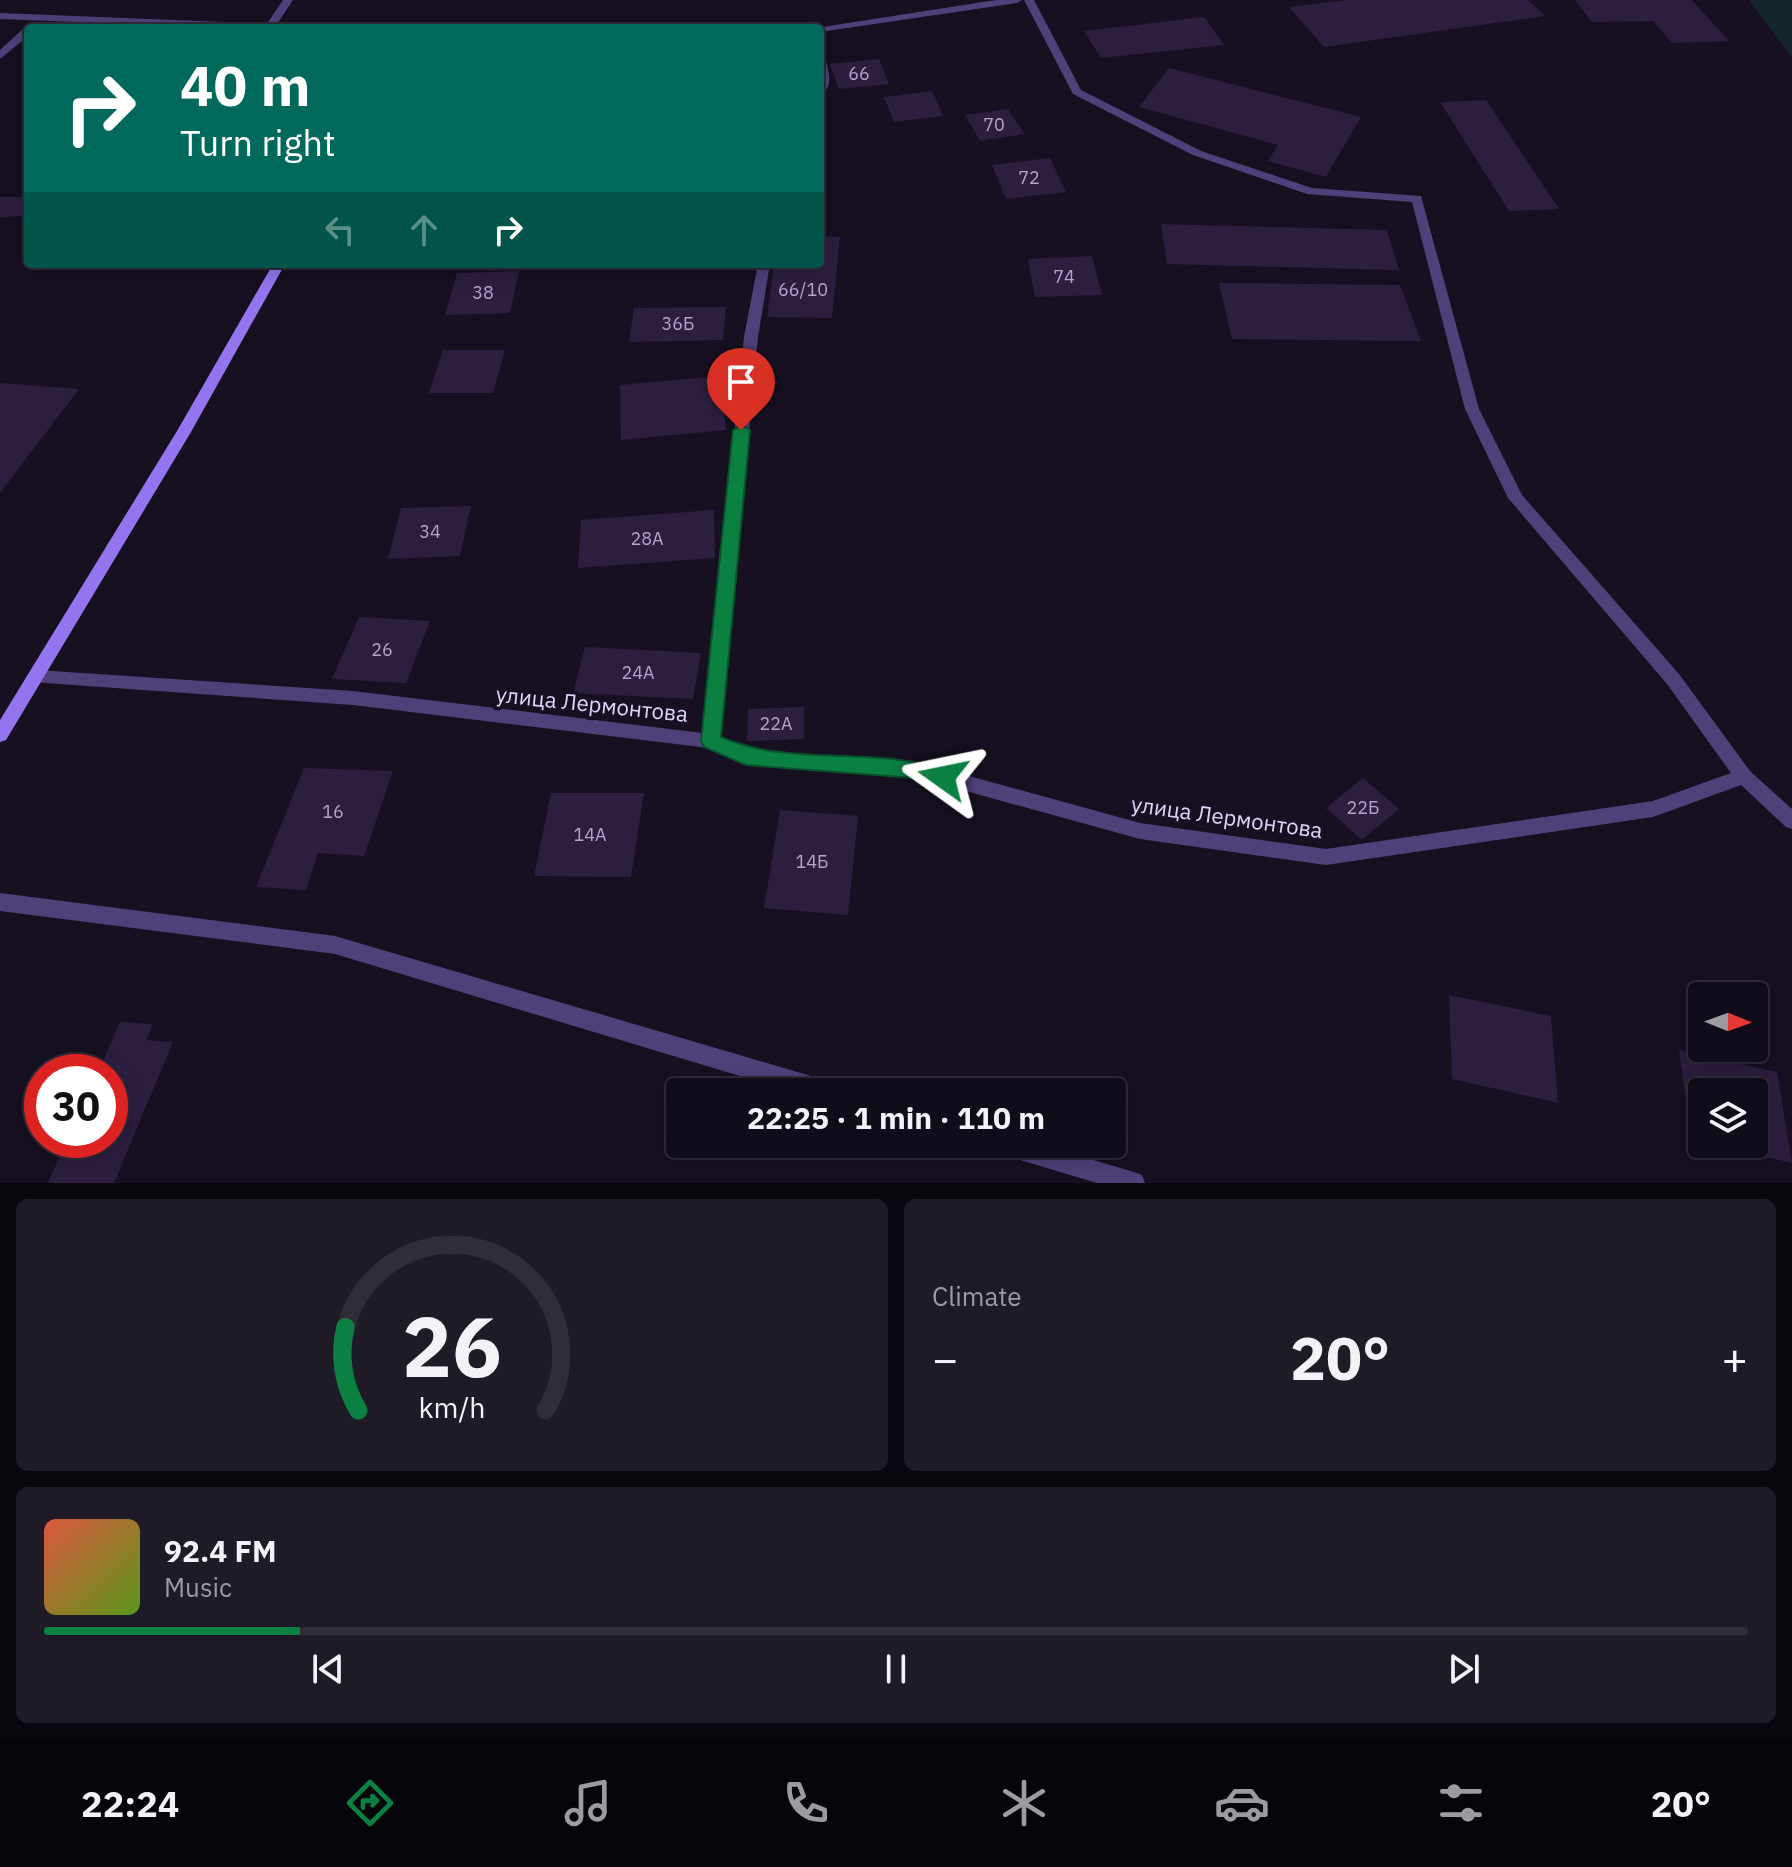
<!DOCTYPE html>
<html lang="en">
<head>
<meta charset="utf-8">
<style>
	body { margin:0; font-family:"IBM Plex Sans",sans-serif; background:#1e1a26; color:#f1f3f6; height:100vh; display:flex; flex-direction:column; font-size:30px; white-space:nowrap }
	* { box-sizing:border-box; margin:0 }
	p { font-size:26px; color:#9c9ba2 }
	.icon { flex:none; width:44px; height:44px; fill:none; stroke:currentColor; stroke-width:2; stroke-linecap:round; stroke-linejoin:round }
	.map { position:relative; height:1183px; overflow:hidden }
	.panel { display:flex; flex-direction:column; gap:16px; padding:16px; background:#09070e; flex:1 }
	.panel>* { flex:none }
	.banner { position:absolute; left:24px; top:24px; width:800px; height:244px; border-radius:8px; box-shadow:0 4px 20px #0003,0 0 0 2px #302c38; background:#00695c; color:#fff; overflow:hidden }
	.needle { width:52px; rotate:91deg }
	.controls { position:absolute; left:1688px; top:982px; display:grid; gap:16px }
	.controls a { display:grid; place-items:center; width:80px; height:80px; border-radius:8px; background:#100c19; box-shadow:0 4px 20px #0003,0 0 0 2px #302c38; font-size:40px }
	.speed { position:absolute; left:24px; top:1054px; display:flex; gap:16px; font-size:40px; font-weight:700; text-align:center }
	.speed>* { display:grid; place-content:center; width:104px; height:104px; border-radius:50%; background:#100c19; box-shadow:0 4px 20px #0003,0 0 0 2px #302c38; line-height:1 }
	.speed .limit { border:12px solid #d22; background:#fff; color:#111 }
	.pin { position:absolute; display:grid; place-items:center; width:68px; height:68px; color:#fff; margin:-82px -34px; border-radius:50% 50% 50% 0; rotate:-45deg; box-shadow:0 0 8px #0007 }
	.pin .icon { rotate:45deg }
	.me { position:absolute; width:88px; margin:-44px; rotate:282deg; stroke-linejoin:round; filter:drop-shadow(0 0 6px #0008) }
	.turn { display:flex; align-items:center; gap:28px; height:168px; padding:0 24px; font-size:36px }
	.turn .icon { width:104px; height:104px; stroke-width:2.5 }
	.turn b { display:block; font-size:56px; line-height:68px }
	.lanes { display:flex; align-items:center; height:76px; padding:0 24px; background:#0003; justify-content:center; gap:40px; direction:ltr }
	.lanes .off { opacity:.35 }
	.big { font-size:60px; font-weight:700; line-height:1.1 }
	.panel .card { flex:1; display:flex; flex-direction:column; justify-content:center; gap:12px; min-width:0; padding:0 28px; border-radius:12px; background:#1e1a26 }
	.panel .dial { align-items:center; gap:0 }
	.dial svg { height:208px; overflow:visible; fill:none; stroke:#302c38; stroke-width:7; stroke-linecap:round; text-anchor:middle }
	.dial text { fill:#f1f3f6; stroke:none }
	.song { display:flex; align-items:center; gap:24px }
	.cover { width:96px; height:96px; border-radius:12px; background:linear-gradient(135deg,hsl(10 70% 55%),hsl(90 70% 35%)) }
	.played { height:8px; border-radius:4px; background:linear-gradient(90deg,#0b8043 15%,#302c38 15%) }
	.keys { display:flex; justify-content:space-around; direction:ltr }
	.heat { display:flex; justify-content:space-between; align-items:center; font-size:44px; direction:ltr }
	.panel .tiles { flex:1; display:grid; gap:16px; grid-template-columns:1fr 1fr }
	.card:last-child { grid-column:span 2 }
	.trip { position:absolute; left:666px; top:1078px; width:460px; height:80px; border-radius:8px; background:#100c19; box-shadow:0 4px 20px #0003,0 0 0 2px #302c38; font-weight:700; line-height:80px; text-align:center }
	.tabs { display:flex; height:128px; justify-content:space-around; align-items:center; background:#06050a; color:#9c9ba2 }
	.tabs .icon { width:56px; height:56px }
	.tabs .current { color:#0b8043 }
	.tabs b { font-size:36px; color:#f1f3f6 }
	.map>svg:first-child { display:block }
	.green { fill:#14262a }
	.building { fill:#2c1e3f }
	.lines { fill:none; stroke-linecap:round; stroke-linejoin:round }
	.service { fill:#4f407a; fill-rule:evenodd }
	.minor { fill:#4f407a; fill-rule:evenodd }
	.tertiary { fill:#4f407a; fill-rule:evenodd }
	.secondary { fill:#9376ef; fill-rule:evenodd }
	.route { fill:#0b8043; stroke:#07532c; stroke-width:2 }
	.labels { text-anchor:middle; stroke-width:8; stroke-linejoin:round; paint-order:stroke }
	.number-label { font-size:18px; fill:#b4a6cb }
	.street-label { font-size:22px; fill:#e1d4fa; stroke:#161021 }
</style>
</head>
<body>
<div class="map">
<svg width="1792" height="1183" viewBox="0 0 1792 1183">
	<rect width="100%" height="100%" fill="#161021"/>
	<path class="green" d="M1749 0H1792V57Z"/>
	<g class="building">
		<path d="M1347 0H1528L1545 16 1324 47 1289 7Z"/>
		<path d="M1575 0H1692L1729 41 1672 43 1653 21 1592 22Z"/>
		<path d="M1204 17 1224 45 1101 58 1084 31Z"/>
		<path d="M879 59 889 84 839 89 830 64Z"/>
		<path d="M1169 68 1361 117 1326 177 1268 161 1278 145 1139 107Z"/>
		<path d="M932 91 943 116 894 122 884 97Z"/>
		<path d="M1486 100 1559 209 1509 211 1440 102Z"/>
		<path d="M1008 109 1024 134 980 141 965 115Z"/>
		<path d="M1050 158 1066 192 1006 199 992 165Z"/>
		<path d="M0 197H28V216L0 217Z"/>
		<path d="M1161 224 1387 230 1399 270 1167 264Z"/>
		<path d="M820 236 840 237 832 318 767 317 774 264H820Z"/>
		<path d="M1092 256 1102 295 1035 297 1028 259Z"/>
		<path d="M519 271 510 313 445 315 457 273Z"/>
		<path d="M1219 283 1400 285 1421 341 1232 339Z"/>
		<path d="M726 307 723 340 629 342 634 308Z"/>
		<path d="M443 350H505L493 393H429Z"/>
		<path d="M721 376 726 430 621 440 620 385Z"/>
		<path d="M1 383 79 389 0 493V385Z"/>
		<path d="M471 506 460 556 388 559 401 508Z"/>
		<path d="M714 510 715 558 578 568 581 520Z"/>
		<path d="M359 617 430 621 406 683 332 679Z"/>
		<path d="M585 647 701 653 693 699 573 693Z"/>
		<path d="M804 707V739L747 741 748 709Z"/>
		<path d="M304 768 393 771 364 856 318 853 306 890 256 887Z"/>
		<path d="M1363 778 1399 809 1362 840 1326 808Z"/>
		<path d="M551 793H644L631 877 534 876Z"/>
		<path d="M780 810 858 816 848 915 764 908Z"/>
		<path d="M1449 995 1551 1016 1558 1103 1452 1079Z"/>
		<path d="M120 1022 153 1024 146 1040 173 1042 114 1183H48L67 1140H110V1072H98Z"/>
		<path d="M1679 1050 1777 1072 1792 1163 1712 1145 1754 1144V1092H1702V1143L1691 1141Z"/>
	</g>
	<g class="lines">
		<g class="service">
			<path d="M0 893 335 936 828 1081 835 1085 839 1092H793L335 954 0 911Z"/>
			<path d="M992 1144H1039L1134 1172 1142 1175 1145 1183H1097L1003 1155 995 1152Z"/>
		</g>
		<g class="minor">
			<path d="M283 0H293L275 27H267L266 25Z"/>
			<path d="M1024 0H1034L1081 90 1201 151 1312 188 1421 196 1479 409 1522 495 1679 674 1750 771 1792 809V829L1786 827 1741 785 1653 817 1326 865 1140 839 915 777 746 764 709 748 353 705 31 682 29 677 31 672 37 670 353 691 703 733 744 337 758 264H770L758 337 720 737 748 750 915 761 1140 823 1326 849 1653 801 1731 773 1667 684 1508 498 1465 409 1412 202 1307 194 1193 155 1073 94Z"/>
			<path d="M24 28H32H28V36L0 59V50Z"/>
			<path d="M820 54 825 57C828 71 835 87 820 95Z"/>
		</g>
		<g class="tertiary">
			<path d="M996 0H1022L1017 3 820 32V28H816Z"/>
			<path d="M0 13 301 25 306 28H223L0 19Z"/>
		</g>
		<path class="secondary" d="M273 264H285L191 432 6 740 0 742V720L177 431Z"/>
	</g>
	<path class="route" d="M741 425 750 430 721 737C792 768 876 745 950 771L953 777 950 783 943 785 915 778 746 765 704 747 701 741 733 430Z"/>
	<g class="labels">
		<g class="number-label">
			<text x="859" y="80">66</text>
			<text x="994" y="131">70</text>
			<text x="1029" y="184">72</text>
			<text x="1064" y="283">74</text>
			<text x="803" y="296">66/10</text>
			<text x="483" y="299">38</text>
			<text x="678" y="330">36Б</text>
			<text x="430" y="538">34</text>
			<text x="647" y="545">28А</text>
			<text x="382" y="656">26</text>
			<text x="638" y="679">24А</text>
			<text x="776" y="730">22А</text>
			<text x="1363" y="814">22Б</text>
			<text x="333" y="818">16</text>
			<text x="590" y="841">14А</text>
			<text x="812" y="868">14Б</text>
		</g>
		<g class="street-label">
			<text transform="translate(592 704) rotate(6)" y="8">улица Лермонтова</text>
			<text transform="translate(1227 817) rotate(8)" y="8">улица Лермонтова</text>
		</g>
	</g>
</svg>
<div class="controls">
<a><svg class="needle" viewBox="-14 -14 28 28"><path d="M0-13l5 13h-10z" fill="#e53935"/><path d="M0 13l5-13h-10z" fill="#9c9ba2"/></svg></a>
<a><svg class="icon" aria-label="layers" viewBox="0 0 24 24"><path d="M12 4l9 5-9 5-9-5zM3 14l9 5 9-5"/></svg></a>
</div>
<div class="speed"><div class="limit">30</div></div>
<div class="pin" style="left:741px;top:430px;background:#d93025"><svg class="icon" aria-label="arrive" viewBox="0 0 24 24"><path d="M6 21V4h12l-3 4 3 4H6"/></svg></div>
<svg class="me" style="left:943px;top:777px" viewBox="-20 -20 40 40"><path d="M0-17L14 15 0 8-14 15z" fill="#0b8043" stroke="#fff" stroke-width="4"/></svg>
<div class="trip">22:25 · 1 min · 110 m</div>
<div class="banner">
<div class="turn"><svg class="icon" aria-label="right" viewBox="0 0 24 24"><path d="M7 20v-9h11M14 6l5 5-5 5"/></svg><div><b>40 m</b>Turn right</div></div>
<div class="lanes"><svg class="icon off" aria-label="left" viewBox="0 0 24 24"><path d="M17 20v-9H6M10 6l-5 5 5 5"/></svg><svg class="icon off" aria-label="ahead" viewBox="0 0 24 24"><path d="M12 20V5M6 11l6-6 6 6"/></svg><svg class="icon" aria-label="right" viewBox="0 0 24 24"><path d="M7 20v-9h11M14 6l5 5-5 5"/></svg></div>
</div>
</div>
<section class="panel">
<div class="tiles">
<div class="card dial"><svg viewBox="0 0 100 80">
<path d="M14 69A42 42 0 1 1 86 69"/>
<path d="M14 69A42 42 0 0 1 9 37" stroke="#0b8043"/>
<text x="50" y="56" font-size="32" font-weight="700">26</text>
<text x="50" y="72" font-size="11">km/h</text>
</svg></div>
<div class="card"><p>Climate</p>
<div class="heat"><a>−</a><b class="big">20°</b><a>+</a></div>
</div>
<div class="card">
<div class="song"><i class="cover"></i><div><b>92.4 FM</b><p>Music</p></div></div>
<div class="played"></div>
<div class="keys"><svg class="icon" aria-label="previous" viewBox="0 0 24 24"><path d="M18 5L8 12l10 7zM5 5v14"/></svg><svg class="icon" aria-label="pause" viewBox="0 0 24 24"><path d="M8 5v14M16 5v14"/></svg><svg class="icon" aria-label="next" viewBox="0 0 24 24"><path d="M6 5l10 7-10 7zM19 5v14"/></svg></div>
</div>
</div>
</section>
<nav class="tabs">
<b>22:24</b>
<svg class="icon current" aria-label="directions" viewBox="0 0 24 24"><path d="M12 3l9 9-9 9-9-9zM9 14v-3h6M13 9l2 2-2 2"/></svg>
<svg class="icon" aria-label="music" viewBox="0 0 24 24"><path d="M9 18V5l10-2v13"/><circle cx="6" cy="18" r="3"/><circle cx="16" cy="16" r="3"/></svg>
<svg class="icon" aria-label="phone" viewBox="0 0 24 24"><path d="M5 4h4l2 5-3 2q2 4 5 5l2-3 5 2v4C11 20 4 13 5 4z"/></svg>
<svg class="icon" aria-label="climate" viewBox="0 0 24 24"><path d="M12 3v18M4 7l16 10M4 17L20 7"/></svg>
<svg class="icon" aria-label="car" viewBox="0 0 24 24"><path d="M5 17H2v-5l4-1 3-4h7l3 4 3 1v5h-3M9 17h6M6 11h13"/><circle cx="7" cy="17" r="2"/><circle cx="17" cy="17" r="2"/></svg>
<svg class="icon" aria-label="filters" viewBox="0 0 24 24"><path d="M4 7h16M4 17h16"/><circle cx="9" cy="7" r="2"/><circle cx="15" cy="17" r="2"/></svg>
<b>20°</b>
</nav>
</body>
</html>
